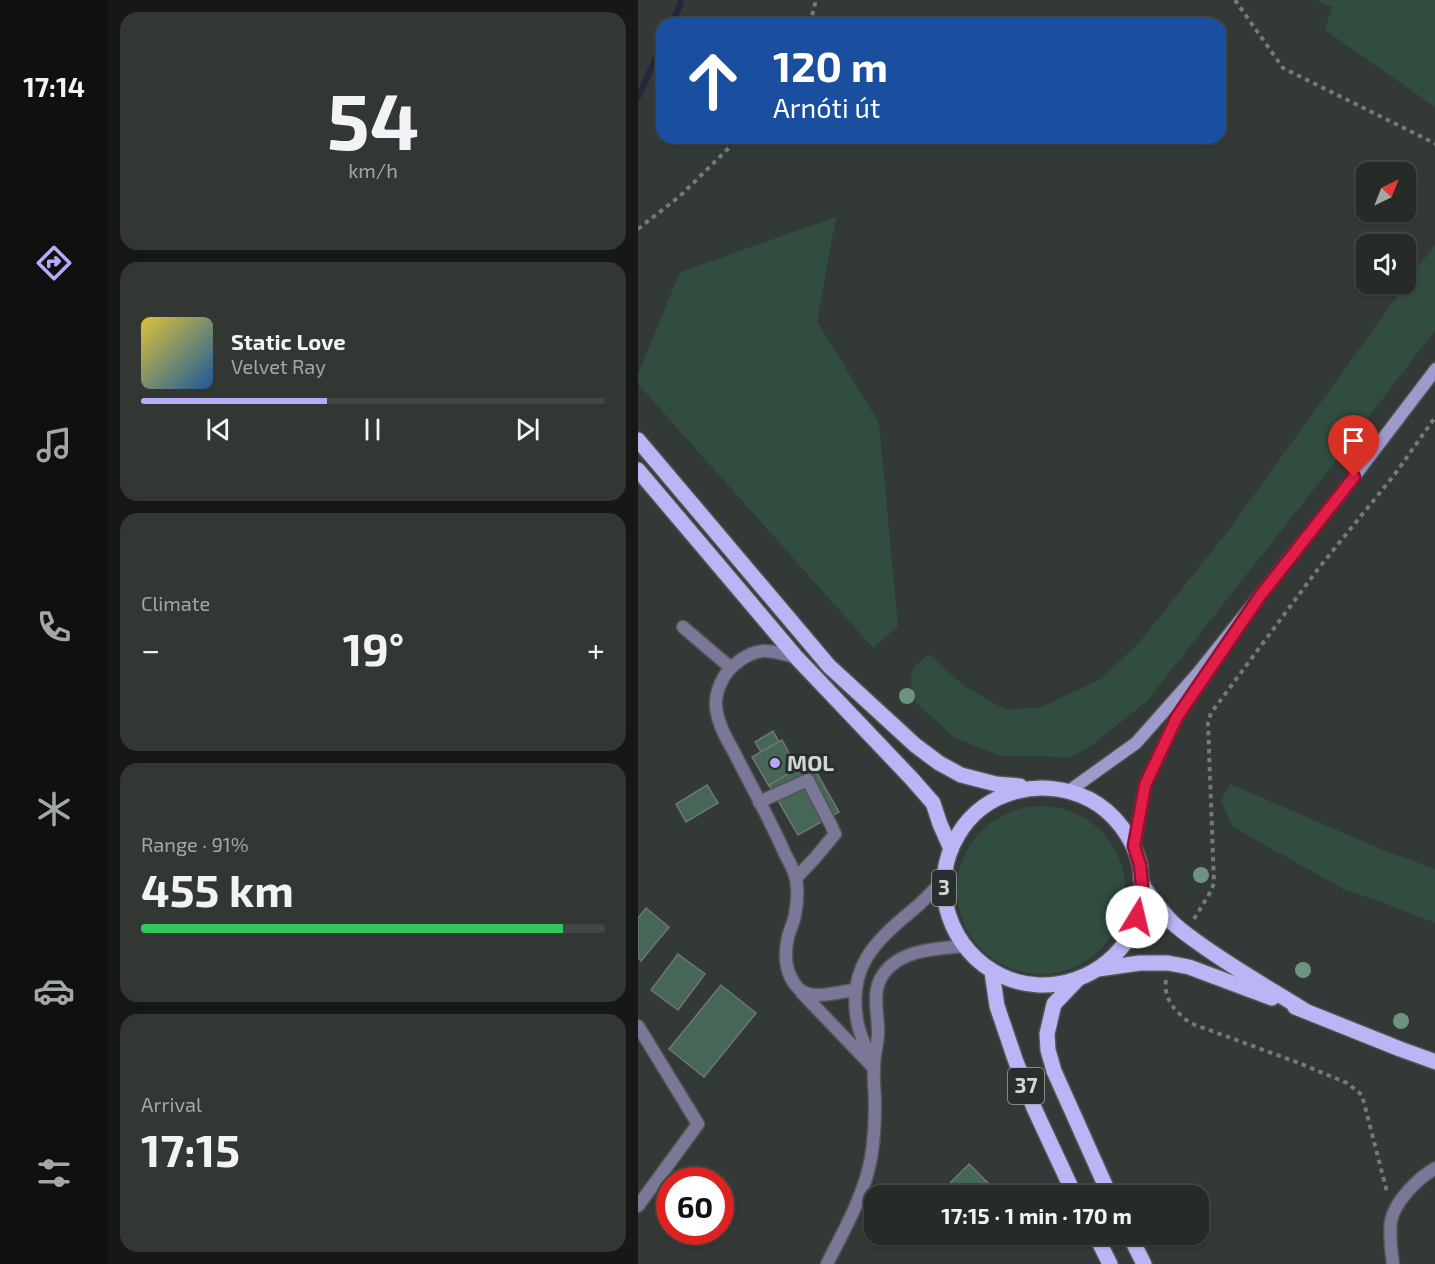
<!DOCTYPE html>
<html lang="en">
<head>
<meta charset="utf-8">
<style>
	body { margin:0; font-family:"Exo 2",sans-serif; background:#323734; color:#f1f3f6; height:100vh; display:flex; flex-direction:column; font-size:22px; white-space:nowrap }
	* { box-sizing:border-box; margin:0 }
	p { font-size:20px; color:#a4a7a8 }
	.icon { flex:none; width:33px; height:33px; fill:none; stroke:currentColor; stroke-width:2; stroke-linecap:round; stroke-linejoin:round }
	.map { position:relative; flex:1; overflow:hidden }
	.panel { display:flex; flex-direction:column; gap:12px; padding:12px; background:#151816; width:530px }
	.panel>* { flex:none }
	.guide { position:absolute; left:18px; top:18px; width:570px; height:126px; border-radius:18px; box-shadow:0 2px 4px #0004,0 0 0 2px #424745; background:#1a4fa0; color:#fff; overflow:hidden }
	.needle { width:39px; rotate:43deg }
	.tools { position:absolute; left:718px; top:162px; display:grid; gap:12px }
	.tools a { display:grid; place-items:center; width:60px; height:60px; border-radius:12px; background:#262b28; box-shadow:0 2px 4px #0004,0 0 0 2px #424745; font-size:30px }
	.speed { position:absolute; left:18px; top:1167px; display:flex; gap:12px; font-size:30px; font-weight:700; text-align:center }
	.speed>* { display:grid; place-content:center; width:78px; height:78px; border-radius:50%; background:#262b28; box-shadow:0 2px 4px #0004,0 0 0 2px #424745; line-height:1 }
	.speed .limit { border:9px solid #d22; background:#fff; color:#111 }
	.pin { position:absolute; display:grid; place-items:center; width:51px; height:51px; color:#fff; margin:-62px -26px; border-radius:50% 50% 50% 0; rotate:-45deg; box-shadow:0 0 6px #0007 }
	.pin .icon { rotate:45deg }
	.me { position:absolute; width:66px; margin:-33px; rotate:9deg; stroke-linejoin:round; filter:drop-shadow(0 0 4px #0008) }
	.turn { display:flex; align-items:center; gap:21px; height:126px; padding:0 18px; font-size:27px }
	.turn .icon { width:78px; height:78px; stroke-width:2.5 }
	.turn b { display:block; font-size:42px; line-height:51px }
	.big { font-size:45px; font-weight:700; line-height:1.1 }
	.panel .card { flex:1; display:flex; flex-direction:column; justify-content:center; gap:9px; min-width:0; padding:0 21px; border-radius:18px; background:#323734 }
	.panel .dial { align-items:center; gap:0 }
	.dial b { font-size:78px; line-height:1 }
	.song { display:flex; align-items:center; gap:18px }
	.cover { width:72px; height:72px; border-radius:9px; background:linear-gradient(135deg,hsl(50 70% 55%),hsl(210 70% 35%)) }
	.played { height:6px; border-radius:3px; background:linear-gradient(90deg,#b5acf8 40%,#424745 40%) }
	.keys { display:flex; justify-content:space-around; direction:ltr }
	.heat { display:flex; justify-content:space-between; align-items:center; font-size:33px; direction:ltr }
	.charge { height:9px; border-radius:4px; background:linear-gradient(90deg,#34c759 91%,#424745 0) }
	.trip { position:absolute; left:226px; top:1185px; width:345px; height:60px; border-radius:18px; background:#262b28; box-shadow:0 2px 4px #0004,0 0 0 2px #424745; font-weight:700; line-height:60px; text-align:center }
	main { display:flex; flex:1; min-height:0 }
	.dock { display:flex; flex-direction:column; width:108px; justify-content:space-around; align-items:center; background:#0f1110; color:#a4a7a8 }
	.dock .icon { width:42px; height:42px }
	.dock .selected { color:#b5acf8 }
	.dock b { font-size:27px; color:#f1f3f6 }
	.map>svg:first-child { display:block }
	.green { fill:#304d40 }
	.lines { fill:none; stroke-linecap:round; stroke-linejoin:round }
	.stream { stroke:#28243e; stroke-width:6 }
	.building { fill:#466757; stroke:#6f7673; stroke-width:1.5 }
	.service-casing { stroke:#505552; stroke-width:15 }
	.minor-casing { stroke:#505552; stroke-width:15 }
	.tertiary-casing { stroke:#505552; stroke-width:15 }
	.secondary-casing { stroke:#505552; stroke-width:15 }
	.primary-casing { stroke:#505552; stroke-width:18 }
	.path { stroke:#757a78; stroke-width:4; stroke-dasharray:4.5 4.5; stroke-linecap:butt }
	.service { stroke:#7a7797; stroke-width:12 }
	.minor { stroke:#7a7797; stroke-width:12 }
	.tertiary { stroke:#7a7797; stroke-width:12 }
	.secondary { stroke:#9f9acc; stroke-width:12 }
	.primary { stroke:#bcb5f5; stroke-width:15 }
	.tree { fill:#6e9381 }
	.route-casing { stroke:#92132f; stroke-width:15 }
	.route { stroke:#e11d48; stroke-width:10 }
	.poi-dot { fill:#b5acf8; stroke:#292f2c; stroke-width:2 }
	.labels { text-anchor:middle; stroke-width:6; stroke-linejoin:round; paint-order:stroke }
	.shield { fill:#292f2c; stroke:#9fa4a2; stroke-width:1.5 }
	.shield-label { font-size:21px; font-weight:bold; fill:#d2d6d4 }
	.poi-label { font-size:22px; font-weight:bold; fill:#d2d6d4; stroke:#292f2c; text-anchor:start }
</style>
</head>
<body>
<main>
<nav class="dock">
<b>17:14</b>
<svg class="icon selected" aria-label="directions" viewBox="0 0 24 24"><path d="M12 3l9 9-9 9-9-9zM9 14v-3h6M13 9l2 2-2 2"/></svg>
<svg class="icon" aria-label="music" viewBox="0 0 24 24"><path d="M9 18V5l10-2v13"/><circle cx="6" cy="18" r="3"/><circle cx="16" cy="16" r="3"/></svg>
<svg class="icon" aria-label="phone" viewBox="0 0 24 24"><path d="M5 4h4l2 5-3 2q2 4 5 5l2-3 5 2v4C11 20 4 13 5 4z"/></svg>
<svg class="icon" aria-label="climate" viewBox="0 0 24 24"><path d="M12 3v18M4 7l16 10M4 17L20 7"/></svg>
<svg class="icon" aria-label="car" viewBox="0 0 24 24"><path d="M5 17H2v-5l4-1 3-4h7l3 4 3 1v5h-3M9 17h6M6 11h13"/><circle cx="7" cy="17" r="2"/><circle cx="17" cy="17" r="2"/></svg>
<svg class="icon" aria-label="filters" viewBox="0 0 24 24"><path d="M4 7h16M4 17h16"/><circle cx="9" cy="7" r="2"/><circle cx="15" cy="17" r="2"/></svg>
</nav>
<section class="panel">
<div class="card dial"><b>54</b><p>km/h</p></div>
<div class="card">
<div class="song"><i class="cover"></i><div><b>Static Love</b><p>Velvet Ray</p></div></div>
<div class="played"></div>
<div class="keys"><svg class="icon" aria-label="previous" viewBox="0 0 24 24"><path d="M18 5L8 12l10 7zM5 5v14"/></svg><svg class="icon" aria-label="pause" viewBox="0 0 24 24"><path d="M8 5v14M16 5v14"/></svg><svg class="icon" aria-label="next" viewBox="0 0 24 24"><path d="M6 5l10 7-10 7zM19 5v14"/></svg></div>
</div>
<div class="card"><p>Climate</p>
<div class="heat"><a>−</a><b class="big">19°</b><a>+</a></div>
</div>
<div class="card"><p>Range · 91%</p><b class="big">455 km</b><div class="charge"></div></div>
<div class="card"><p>Arrival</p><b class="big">17:15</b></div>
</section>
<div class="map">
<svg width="798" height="1264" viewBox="0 0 798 1264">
	<rect width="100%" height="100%" fill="#333936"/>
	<g class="green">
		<path d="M679 0H797V107L687 30 694 7Z"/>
		<path d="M198 217 179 321 241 423 260 626 235 648 0 384V374L42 272Z"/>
		<path d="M797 244V330L676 489 509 701 453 746 433 757 362 756 317 738 278 703 272 681 276 667 291 654 325 685 368 710 404 707 462 679 500 644 590 531Z"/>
		<path d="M592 784 745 850 797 869V923L746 903 705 889 595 827 583 801Z"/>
		<circle cx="403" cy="890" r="84"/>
	</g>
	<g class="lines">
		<g class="stream">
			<path d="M34 24 42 5 43 0"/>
			<path d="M0 97 24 45"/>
		</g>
	</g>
	<g class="building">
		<path d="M135 731 141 742 123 752 117 742Z"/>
		<path d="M144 740 160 769 131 786 114 757Z"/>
		<path d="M172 761 201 812 160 835 131 785Z"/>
		<path d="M69 785 80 803 48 822 38 804Z"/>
		<path d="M8 908 31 927 3 961 0 958V918Z"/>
		<path d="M40 954 67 974 40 1010 13 990Z"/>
		<path d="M83 985 118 1013 66 1077 31 1049Z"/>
		<path d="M331 1164 363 1196H324L312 1183Z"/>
	</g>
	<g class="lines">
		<defs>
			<g id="service">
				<path d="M45 627 93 668"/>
				<path d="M159 658C132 649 118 646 96 665 85 674 77 692 78 706 79 722 88 738 96 752 113 786 132 819 147 854 151 861 156 870 158 879 160 889 159 904 157 915 156 922 152 929 150 937 146 955 147 974 160 988 171 1001 201 992 216 990"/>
				<path d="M121 802 170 780C178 798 189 815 197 834L177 858 158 878"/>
				<path d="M164 993 235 1067"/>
			</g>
			<g id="minor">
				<path d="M0 1026 60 1124 0 1206"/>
				<path d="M755 1264C753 1250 751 1235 753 1221 756 1202 781 1177 798 1168"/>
			</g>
			<g id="tertiary">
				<path d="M234 1064C230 1052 223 1038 220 1025 208 968 236 942 276 909 287 900 296 889 306 880"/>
				<path d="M189 1264C206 1230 226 1196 233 1158 236 1140 237 1122 237 1104 237 1092 235 1079 236 1067 236 1056 239 1046 240 1035 241 1014 232 992 246 973 264 949 299 949 326 946"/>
			</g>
			<g id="secondary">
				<path d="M431 791 498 743 560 673 702 495 798 369"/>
				<path d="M496 846 507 785 539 717 571 671"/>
			</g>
			<g id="primary">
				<path d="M0 440 191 666 277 745 301 763 323 775 358 784 382 786"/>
				<path d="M0 470 159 658 274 779 295 803 302 824 313 849"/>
				<path d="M504 885C503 902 501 918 493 933 469 978 411 998 364 976 312 952 289 886 320 835 346 790 405 776 451 799 476 812 495 837 502 865 503 871 502 877 504 883 506 890 525 912 531 919 538 927 547 933 555 939 590 965 629 987 666 1010"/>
				<path d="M460 969 502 963H530L551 967 634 998"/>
				<path d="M354 972 359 1006 377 1059 396 1108 437 1196"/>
				<path d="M439 980 416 1004 409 1034 410 1050 416 1071 472 1196"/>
				<path d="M657 1007 762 1049 798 1062"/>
				<path d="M457 1234 472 1264"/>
				<path d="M491 1234 506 1264"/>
			</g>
		</defs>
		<use href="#service" class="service-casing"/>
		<use href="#minor" class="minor-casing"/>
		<use href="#tertiary" class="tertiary-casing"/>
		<use href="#secondary" class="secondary-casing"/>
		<use href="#primary" class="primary-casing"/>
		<g class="path">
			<path d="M597 0 645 68 798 144"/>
			<path d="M172 24 178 0"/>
			<path d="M0 229 42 196 101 138"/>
			<path d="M556 919 573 891 576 883 570 723 573 713 680 569 757 474 798 416"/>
			<path d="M528 980C525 999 538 1012 552 1023L661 1063 709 1083 724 1095 749 1192"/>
		</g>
		<use href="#service" class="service"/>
		<use href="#minor" class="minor"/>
		<use href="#tertiary" class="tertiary"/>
		<use href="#secondary" class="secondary"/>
		<use href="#primary" class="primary"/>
	</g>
	<g class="tree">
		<circle cx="269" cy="696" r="8"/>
		<circle cx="563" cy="875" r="8"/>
		<circle cx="665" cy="970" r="8"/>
		<circle cx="763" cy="1021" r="8"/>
	</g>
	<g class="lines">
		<defs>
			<path id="route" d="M499 917 503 901 504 885 502 865 496 846 507 785 539 717 622 596 716 477"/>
		</defs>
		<use href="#route" class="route-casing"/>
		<use href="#route" class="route"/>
	</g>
	<circle class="poi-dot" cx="137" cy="763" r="6"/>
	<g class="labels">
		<g class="shield">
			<rect x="294" y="870" width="24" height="36" rx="4.5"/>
			<rect x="370" y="1068" width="36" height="36" rx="4.5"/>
		</g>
		<g class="shield-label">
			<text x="306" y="895">3</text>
			<text x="388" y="1093">37</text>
		</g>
		<g class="poi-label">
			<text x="149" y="771">MOL</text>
		</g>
	</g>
</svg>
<div class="tools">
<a><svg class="needle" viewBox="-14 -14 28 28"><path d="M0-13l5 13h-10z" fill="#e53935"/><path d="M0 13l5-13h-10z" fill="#a4a7a8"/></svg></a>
<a><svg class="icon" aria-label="sound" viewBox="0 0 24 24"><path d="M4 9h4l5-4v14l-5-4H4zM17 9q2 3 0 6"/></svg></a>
</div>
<div class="speed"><div class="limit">60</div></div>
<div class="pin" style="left:716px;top:477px;background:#d93025"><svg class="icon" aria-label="arrive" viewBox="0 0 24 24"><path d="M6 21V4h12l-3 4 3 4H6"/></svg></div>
<svg class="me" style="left:499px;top:917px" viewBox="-20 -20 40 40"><circle r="19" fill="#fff"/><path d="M0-13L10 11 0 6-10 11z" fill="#e11d48"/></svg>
<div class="trip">17:15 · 1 min · 170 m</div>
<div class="guide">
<div class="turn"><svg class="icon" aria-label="ahead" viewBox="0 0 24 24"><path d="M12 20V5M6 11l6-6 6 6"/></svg><div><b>120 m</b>Arnóti út</div></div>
</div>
</div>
</main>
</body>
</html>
